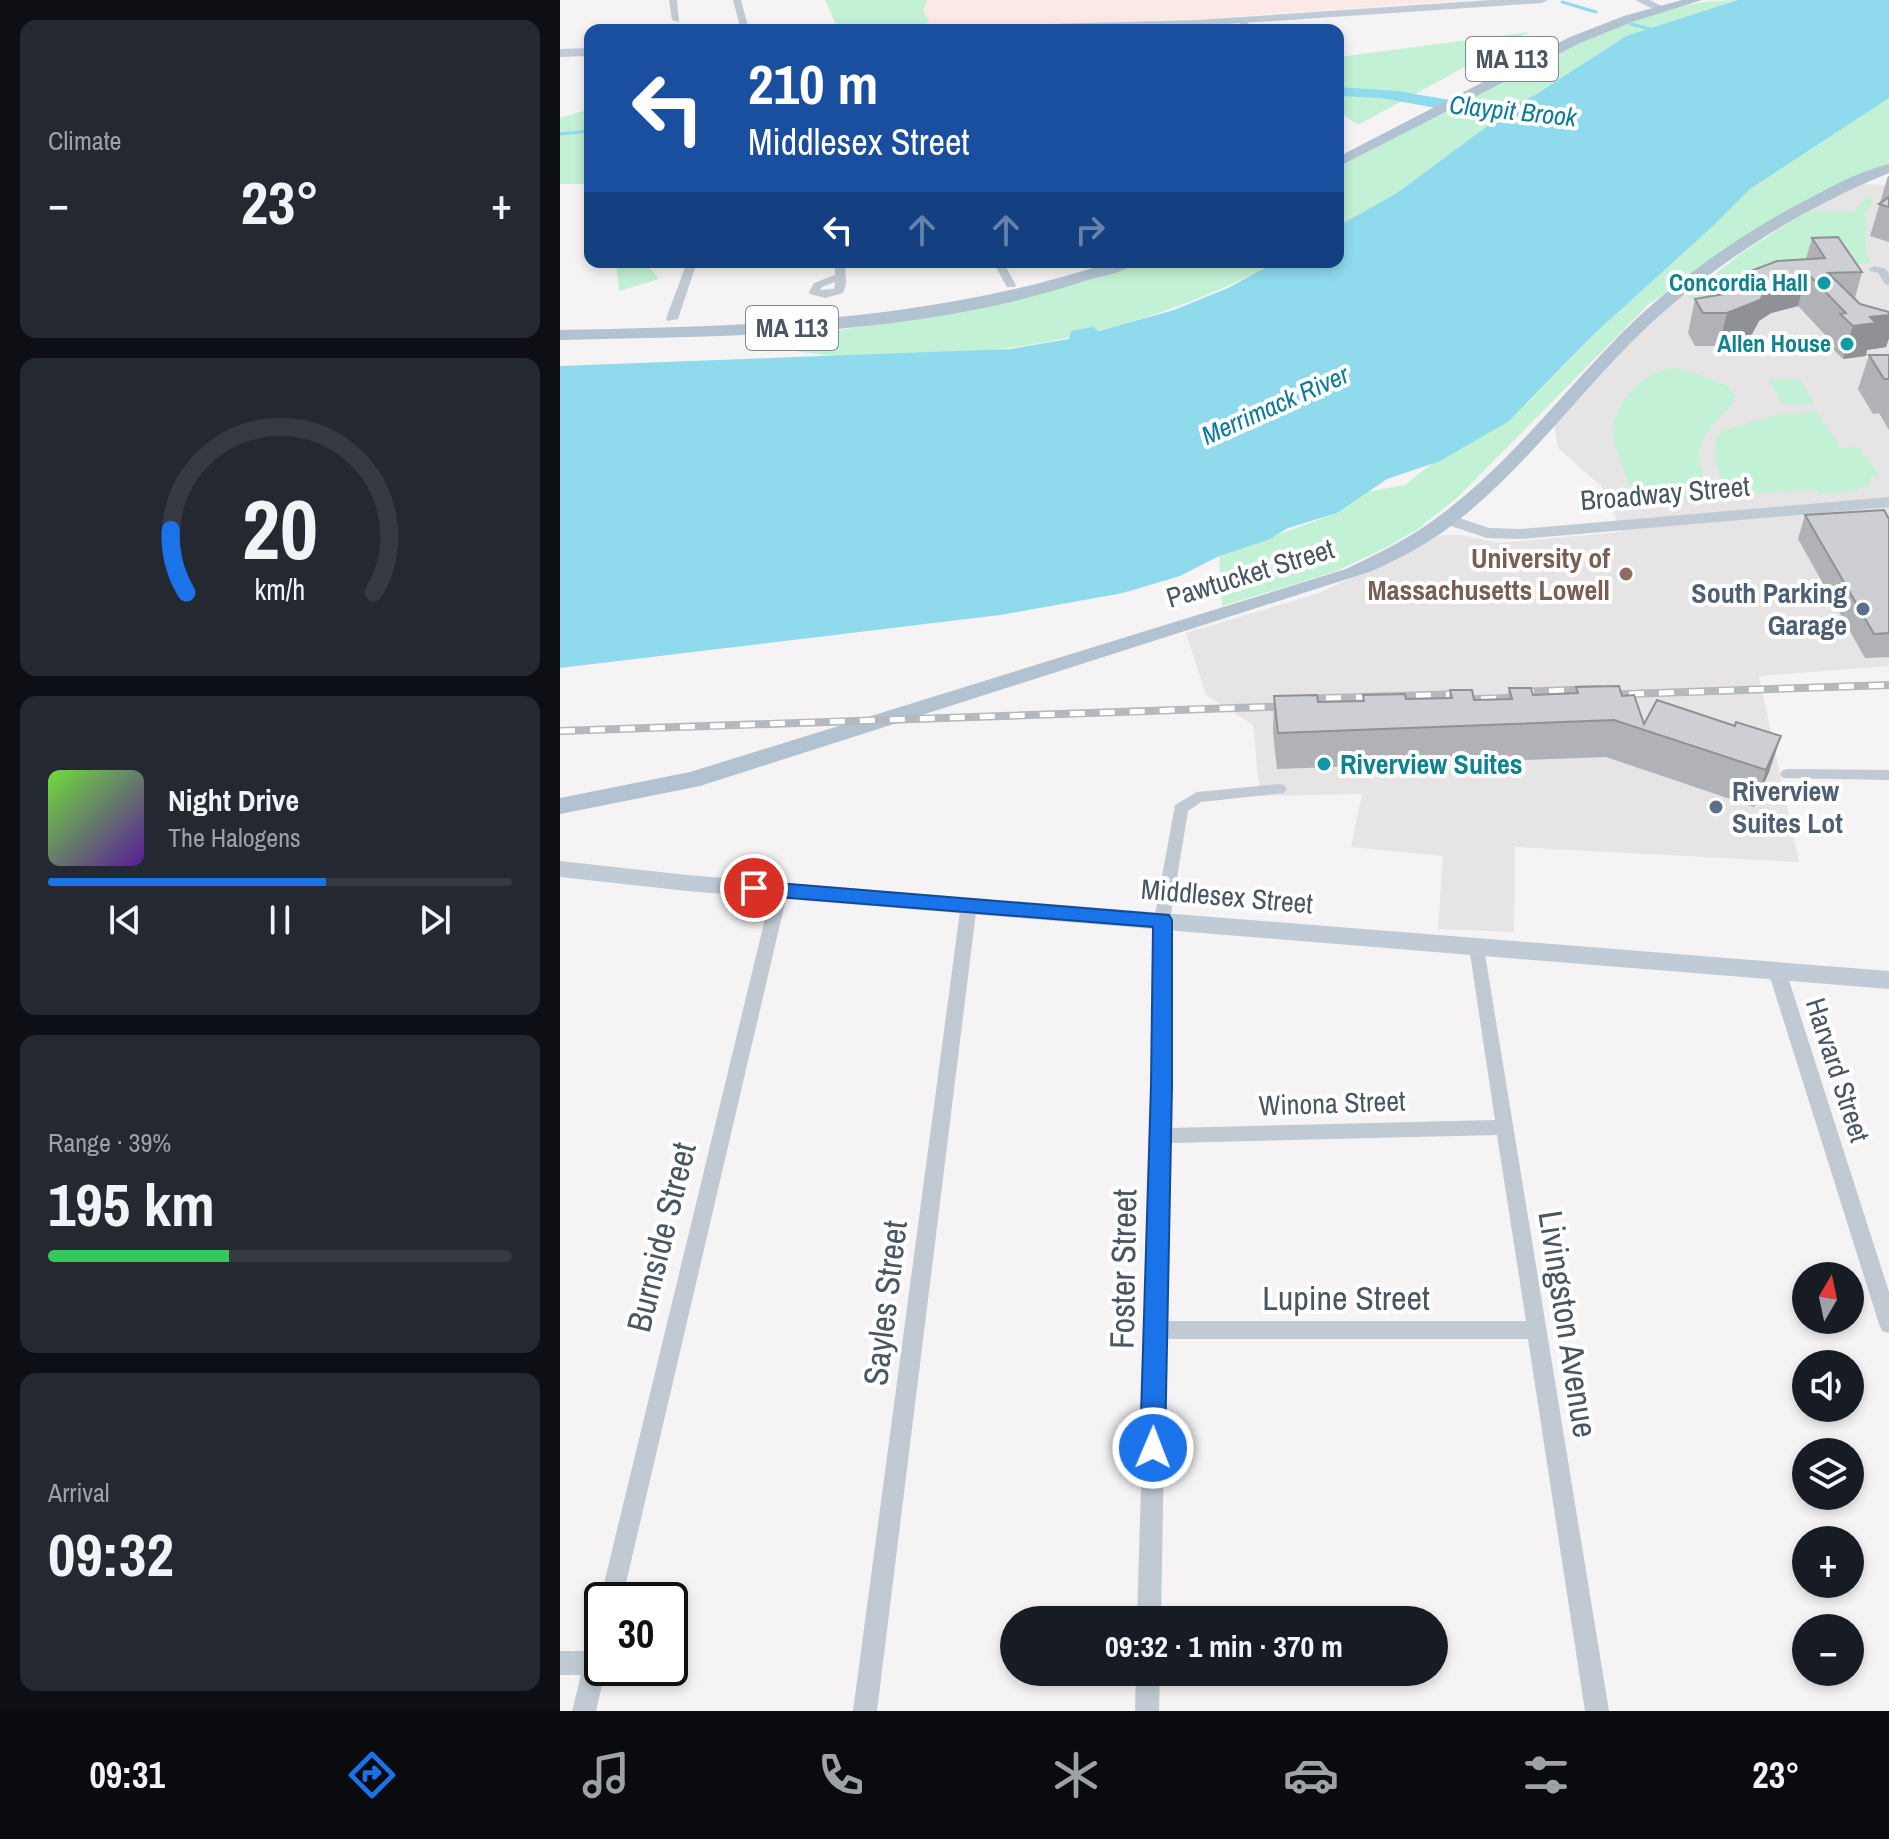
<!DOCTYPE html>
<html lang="en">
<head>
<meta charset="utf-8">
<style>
	body { margin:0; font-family:"Archivo Narrow",sans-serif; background:#242831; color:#f1f3f6; height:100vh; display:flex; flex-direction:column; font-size:30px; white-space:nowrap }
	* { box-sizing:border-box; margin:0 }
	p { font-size:26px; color:#9ea1a6 }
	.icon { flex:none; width:44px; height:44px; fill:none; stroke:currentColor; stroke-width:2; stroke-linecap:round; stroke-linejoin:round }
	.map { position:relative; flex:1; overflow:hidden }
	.side { display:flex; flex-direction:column; gap:20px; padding:20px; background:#0d0f14; width:560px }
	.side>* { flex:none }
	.top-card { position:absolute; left:24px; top:24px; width:760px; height:244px; border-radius:16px; box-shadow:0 4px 12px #0003; background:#1a4fa0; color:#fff; overflow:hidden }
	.needle { width:52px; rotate:9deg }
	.tools { position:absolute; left:1232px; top:1262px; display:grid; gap:16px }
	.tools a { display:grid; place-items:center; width:72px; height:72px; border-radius:50%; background:#171b24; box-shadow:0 4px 12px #0003; font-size:40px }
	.speed { position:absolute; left:24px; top:1582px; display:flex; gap:16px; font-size:40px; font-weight:700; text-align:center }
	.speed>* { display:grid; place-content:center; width:104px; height:104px; border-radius:50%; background:#171b24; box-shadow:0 4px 12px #0003; line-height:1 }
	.speed .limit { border:4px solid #111; border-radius:12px; background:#fff; color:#111 }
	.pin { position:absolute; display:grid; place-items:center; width:68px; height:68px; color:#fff; margin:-34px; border:4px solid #fff; border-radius:50%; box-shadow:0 2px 8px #0007 }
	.me { position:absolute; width:88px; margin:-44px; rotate:1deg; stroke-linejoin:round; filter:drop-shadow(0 0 6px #0008) }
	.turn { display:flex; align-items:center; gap:28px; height:168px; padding:0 32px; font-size:36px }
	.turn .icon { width:104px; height:104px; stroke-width:2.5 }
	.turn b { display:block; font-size:56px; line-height:68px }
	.lanes { display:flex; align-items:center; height:76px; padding:0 32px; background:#0003; justify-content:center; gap:40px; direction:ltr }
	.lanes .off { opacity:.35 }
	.big { font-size:60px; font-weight:700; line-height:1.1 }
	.side .card { flex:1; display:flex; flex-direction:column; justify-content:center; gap:12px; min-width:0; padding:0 28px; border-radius:16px; background:#242831 }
	.side .dial { align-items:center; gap:0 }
	.dial svg { height:208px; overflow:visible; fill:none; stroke:#363941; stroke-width:7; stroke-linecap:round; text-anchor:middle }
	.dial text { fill:#f1f3f6; stroke:none }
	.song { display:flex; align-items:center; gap:24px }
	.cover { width:96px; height:96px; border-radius:12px; background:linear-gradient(135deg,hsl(100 70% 55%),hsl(270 70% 35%)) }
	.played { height:8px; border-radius:4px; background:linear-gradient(90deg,#1a73e8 60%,#363941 60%) }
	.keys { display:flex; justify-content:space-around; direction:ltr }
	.heat { display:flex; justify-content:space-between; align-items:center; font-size:44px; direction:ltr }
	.charge { height:12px; border-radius:6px; background:linear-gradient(90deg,#34c759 39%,#363941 0) }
	.trip { position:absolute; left:440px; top:1606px; width:448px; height:80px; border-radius:40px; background:#171b24; box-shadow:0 4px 12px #0003; font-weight:700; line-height:80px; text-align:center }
	.dock { display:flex; height:128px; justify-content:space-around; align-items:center; background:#090b0e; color:#9ea1a6 }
	.dock .icon { width:56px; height:56px }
	.dock .on { color:#1a73e8 }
	.dock b { font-size:36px; color:#f1f3f6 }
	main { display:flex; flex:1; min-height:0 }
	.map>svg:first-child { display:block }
	.education { fill:#e6e4e5 }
	.medical { fill:#fce8e6 }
	.green { fill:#c3f1d5 }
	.water { fill:#90daee }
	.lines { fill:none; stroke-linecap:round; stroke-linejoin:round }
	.stream { stroke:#90daee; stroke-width:3 }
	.minor { fill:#c1cad2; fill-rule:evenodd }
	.secondary { fill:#c1cbd6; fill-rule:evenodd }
	.primary { fill:#b3c2d1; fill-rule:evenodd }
	.rail-casing { stroke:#b5b8bd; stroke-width:8 }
	.rail { stroke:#fff; stroke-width:5; stroke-dasharray:15; stroke-linecap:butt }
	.wall { fill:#b0b2b7 }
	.shaded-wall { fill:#909195 }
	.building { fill:#cdcfd5; stroke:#909195; stroke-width:2 }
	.route { fill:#1a73e8; stroke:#114b97; stroke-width:2 }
	.culture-dot { fill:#0f9aa8; stroke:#fff; stroke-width:3 }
	.education-dot { fill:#8d6e63; stroke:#fff; stroke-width:3 }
	.service-dot { fill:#5c6f8a; stroke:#fff; stroke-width:3 }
	.labels { text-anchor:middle; stroke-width:8; stroke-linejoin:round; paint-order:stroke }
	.far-culture-label { font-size:24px; font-weight:bold; fill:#0d838f; stroke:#fff; text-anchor:end }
	.shield { fill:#fff; stroke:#808990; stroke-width:2 }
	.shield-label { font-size:26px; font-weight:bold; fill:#4a5661 }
	.far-water-label { font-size:26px; font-style:italic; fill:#0c7c9b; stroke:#fff }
	.street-label { font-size:28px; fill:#4a5661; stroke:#fff }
	.education-label { font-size:28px; font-weight:bold; fill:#785e54; stroke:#fff; text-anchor:end }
	.service-label { font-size:28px; font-weight:bold; fill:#4e5e75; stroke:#fff; text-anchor:end }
	.culture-label { font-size:28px; font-weight:bold; fill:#0d838f; stroke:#fff; text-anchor:start }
	.near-street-label { font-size:34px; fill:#4a5661; stroke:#fff }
</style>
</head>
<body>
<main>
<section class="side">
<div class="card"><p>Climate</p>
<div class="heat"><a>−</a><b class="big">23°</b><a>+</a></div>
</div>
<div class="card dial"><svg viewBox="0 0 100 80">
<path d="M14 69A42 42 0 1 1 86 69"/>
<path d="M14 69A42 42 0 0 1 8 45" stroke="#1a73e8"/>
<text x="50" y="56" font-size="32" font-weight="700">20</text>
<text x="50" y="72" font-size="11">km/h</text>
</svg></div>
<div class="card">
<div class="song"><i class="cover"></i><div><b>Night Drive</b><p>The Halogens</p></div></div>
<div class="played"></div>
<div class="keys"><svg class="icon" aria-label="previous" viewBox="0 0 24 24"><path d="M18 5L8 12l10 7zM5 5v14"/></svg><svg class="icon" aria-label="pause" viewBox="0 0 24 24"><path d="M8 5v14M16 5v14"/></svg><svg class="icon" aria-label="next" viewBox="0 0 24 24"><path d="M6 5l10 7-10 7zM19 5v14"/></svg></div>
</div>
<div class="card"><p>Range · 39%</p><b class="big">195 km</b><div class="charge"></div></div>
<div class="card"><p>Arrival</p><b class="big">09:32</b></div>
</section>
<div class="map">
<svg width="1329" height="1711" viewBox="0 0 1329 1711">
	<rect width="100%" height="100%" fill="#f5f3f3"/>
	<path class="education" d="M1304 184 1329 185V666L1199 676 1239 862 955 847 954 932 878 929 883 856 791 847 802 794 700 796 693 725 646 695 626 633 759 593 882 535H901L939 543 1062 532 1041 486 998 448 994 423 1082 329 1106 308 1221 227 1267 200Z"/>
	<path class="medical" d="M267 0H907L647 18 276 30Z"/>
	<g class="green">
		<path d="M265 0H367L363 11 369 21 364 25 279 30Z"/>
		<path d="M1178 0 1066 36 975 95 951 106 938 119 837 193 778 226V167C831 140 884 112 936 85 1011 46 1091 0 1178 0Z"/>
		<path d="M969 32 798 125 778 111V57Z"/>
		<path d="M1329 98V164L1260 192 1089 304 898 497 858 529 825 548 777 571 662 606 659 556 777 513 807 492 845 485 874 462 967 404 1033 335 1152 227 1190 189Z"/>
		<path d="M30 109V184H0V118Z"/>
		<path d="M1307 198 1315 200 1305 212 1306 255 1312 264 1226 265 1224 287 1192 288 1144 302 1128 298 1180 254 1249 211 1293 212Z"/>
		<path d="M56 262H85L99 279 59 291Z"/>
		<path d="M579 262H715C585 333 438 360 291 357 265 356 238 351 212 348L286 329 442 304 544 276Z"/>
		<path d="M1118 368 1166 385 1176 397C1164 418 1141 429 1139 454 1138 467 1146 479 1145 492 1136 502 1124 501 1111 502 1080 505 1072 494 1063 467 1059 456 1053 444 1053 431 1054 400 1088 367 1118 368Z"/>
		<path d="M1240 379 1254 404 1223 405 1209 380Z"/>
		<path d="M1257 412 1281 448 1299 447 1320 476 1311 477 1307 489 1300 487 1297 491 1259 494 1255 489 1169 495C1160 477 1147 449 1162 431L1216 415Z"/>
	</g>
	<path class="water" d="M1178 0H1329V98L1190 189 1152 227 1033 335 949 421 880 461 827 479 777 513 728 528 710 539 659 556 620 576 563 593 440 615 0 668V366L450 349 509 339 511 331 533 327 539 331 614 310 668 288 715 262H778V226L837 193 937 119 821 98 778 96V87L837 91 931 107 951 106 975 95 1066 36Z"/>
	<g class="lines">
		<g class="stream">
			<path d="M1002 2 1036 12"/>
			<path d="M1071 24 1090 29"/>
			<path d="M0 134 30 131"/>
		</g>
		<g class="minor">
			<path d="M109 0H117L119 22 112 20Z"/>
			<path d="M173 0H181L189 30H181Z"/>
			<path d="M682 18H685L692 30H684L678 20Z"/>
			<path d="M127 262H137L118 319 108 321 106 319Z"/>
			<path d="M275 262H285L286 284 283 293 265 298 250 294 249 292 254 283 275 275ZM275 282 274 289 260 290 262 287Z"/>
			<path d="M433 262H443L456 285 455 287H447Z"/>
			<path d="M1314 266 1326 269 1329 274V285L1325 284 1318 273 1310 271 1309 269Z"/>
			<path d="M1228 769 1329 770V780L1223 778 1220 774 1223 770Z"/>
			<path d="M719 784 724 785 727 789 724 793 641 802 628 811 610 920V1128L935 1120 909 947 911 942H923L1049 1711H1025L968 1339H606L601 1620H577L593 1085 594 920 615 805 637 792ZM937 1135 966 1321H606L610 1143Z"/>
			<path d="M220 884 228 890 62 1600H42V1606L40 1600 212 890Z"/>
			<path d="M409 898 415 900 417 904 317 1711H293L401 904 403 900Z"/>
			<path d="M1217 964 1223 966 1226 971 1329 1292V1333L1322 1331 1319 1324 1208 971 1211 966Z"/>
			<path d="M42 1624V1668H46L36 1711H12L21 1675H0V1651H27L34 1628Z"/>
			<path d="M576 1672H600L599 1711H575Z"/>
		</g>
		<g class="secondary">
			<path d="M931 0H988L982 3 637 26 364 30 370 27 637 20Z"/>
			<path d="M1075 0H1090L1107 9 1097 11Z"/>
			<path d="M30 48V56L0 57V49Z"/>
			<path d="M1329 497V507L960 539 927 538 882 523 879 519 888 514 929 528 960 529Z"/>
			<path d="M0 861 127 875 1329 971V989L127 891 0 877Z"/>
		</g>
		<g class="primary">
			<path d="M1122 0H1142L1072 22 1020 43 778 167V157L1010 37 1064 16Z"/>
			<path d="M1329 164V173C1241 209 1158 261 1088 326 1019 391 964 472 887 529 864 546 838 559 812 571L140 786 0 814V798L130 772 786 569C815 555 844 541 871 522 949 467 1005 388 1073 322 1121 277 1177 237 1235 206 1265 190 1296 172 1329 164Z"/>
			<path d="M552 262H576C565 273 541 276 525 281 357 337 175 336 0 340V330C191 326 369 322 552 262Z"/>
		</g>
		<defs>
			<g id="rail">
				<path d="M959 692 1039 689"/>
				<path d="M1039 695 1329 685"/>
				<path d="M736 699 903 694"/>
				<path d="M891 700 971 697"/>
				<path d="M0 731 736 706"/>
			</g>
		</defs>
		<use href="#rail" class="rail-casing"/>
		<use href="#rail" class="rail"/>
	</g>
	<g class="wall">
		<path d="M1328 176H1329V242L1310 236Z"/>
		<path d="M1252 238 1302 272 1295 298 1300 304 1329 312V338L1326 347 1307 350 1306 356 1283 359 1271 347 1272 342 1238 306 1211 313 1199 321 1192 334 1159 346H1135L1128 333 1135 299 1164 294 1246 259Z"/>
		<path d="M1309 355H1329V430L1319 413 1313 414 1298 389Z"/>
		<path d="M1245 515 1329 519V657L1305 658 1238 539Z"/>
		<path d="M1016 687 1062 696 1084 724 1175 726 1221 736 1209 772 1194 807 1046 757 717 769 713 733 714 696 758 702 803 701V695L846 699 889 698 890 690 914 700 947 699 949 688 973 695 1015 693Z"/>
	</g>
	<g class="shaded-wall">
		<path d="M1247 273 1238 306 1211 313 1199 321 1192 334 1159 346 1167 313 1219 279Z"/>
		<path d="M1329 315V338L1326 347 1307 350 1306 356 1283 359 1293 326 1310 317Z"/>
		<path d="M1221 736 1209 772 1194 807 1206 770Z"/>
	</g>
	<g class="building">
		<path d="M1329 197V207L1319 204Z"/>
		<path d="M1278 237 1302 272 1268 273 1300 304 1329 312V315L1310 317 1316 323 1293 326 1280 314 1286 313 1247 273 1219 279 1207 288 1200 300 1167 313H1143L1135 299 1164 294 1176 286 1183 274 1217 261 1265 258 1252 238Z"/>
		<path d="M1309 355H1329V379H1324Z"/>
		<path d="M1324 510 1329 519V633L1314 634 1245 515Z"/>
		<path d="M1059 686 1062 696 1074 695 1084 724 1097 700 1175 726 1176 722 1221 736 1206 770 1054 720 718 733 714 696 757 695 758 702 804 701 803 695 845 694 846 699 892 698 890 690H912L914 700 952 699 949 688H971L973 695 1018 693 1016 687Z"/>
	</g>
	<path class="route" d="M194 881 609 915 612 920V1085L605 1448 601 1457 593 1460 584 1457 580 1448 591 1085 593 927 194 895 185 888Z"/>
	<g class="culture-dot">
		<circle cx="1264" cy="283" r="8"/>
		<circle cx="1287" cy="344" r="8"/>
		<circle cx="764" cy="764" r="8"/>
	</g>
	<circle class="education-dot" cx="1066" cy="574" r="8"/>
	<g class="service-dot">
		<circle cx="1303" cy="609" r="8"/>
		<circle cx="1156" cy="807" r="8"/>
	</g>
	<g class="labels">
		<g class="far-culture-label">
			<text x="1248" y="291">Concordia Hall</text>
			<text x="1271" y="352">Allen House</text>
		</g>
		<g class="shield">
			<rect x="906" y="37" width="92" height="44" rx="6"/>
			<rect x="186" y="306" width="92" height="44" rx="6"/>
		</g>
		<g class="shield-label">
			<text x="952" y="68">MA 113</text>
			<text x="232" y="337">MA 113</text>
		</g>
		<g class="far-water-label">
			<text transform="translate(953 111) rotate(6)" y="9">Claypit Brook</text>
			<text transform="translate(715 405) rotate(-24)" y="9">Merrimack River</text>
		</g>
		<g class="street-label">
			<text transform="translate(1105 493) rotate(-5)" y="10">Broadway Street</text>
			<text transform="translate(690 573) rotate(-17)" y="10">Pawtucket Street</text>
			<text transform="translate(667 896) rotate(5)" y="10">Middlesex Street</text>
			<text transform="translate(1278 1070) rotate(72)" y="10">Harvard Street</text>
			<text transform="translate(772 1103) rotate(-2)" y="10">Winona Street</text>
		</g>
		<g class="education-label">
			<text x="1050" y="568">University of<tspan x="1050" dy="32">Massachusetts Lowell</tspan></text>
		</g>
		<g class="service-label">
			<text x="1287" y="603">South Parking<tspan x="1287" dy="32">Garage</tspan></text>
			<text x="1172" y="801" text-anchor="start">Riverview<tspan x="1172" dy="32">Suites Lot</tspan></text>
		</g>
		<g class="culture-label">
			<text x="780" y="774">Riverview Suites</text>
		</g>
		<g class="near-street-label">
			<text transform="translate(101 1237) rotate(-76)" y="12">Burnside Street</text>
			<text transform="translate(563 1269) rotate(-89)" y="12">Foster Street</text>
			<text x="786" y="1310">Lupine Street</text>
			<text transform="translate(325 1303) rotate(-83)" y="12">Sayles Street</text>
			<text transform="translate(1008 1324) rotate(81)" y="12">Livingston Avenue</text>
		</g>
	</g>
</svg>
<div class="tools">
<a><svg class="needle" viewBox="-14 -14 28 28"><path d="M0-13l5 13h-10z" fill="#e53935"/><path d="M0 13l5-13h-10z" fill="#9ea1a6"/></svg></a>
<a><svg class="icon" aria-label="sound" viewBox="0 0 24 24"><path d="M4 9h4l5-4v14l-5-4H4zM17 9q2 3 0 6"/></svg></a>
<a><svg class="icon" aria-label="layers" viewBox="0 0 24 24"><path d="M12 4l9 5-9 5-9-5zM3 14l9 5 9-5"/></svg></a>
<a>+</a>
<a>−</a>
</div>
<div class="speed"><div class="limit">30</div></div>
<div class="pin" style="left:194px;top:888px;background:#d93025"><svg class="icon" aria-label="arrive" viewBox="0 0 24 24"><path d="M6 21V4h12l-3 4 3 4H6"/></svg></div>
<svg class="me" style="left:593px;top:1448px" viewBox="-20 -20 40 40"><circle r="17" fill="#1a73e8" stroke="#fff" stroke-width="3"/><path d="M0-11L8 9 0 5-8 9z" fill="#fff"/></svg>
<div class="trip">09:32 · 1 min · 370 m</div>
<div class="top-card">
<div class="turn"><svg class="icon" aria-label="left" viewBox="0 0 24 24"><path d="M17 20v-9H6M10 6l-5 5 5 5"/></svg><div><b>210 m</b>Middlesex Street</div></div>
<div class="lanes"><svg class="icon" aria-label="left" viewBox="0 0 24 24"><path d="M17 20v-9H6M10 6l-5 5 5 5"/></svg><svg class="icon off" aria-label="ahead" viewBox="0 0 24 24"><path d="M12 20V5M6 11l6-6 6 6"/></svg><svg class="icon off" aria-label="ahead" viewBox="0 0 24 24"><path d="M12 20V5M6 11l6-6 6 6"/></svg><svg class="icon off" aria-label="right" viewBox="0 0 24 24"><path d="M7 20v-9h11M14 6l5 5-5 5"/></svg></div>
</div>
</div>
</main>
<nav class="dock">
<b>09:31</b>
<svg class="icon on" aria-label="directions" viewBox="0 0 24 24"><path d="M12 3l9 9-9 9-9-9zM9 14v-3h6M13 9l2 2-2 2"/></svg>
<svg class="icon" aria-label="music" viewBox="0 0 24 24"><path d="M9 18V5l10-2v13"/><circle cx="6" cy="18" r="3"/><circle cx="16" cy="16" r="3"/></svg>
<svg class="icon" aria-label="phone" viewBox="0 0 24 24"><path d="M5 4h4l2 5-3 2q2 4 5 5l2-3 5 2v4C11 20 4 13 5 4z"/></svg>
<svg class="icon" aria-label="climate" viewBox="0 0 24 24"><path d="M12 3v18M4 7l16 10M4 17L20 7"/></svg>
<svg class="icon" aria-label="car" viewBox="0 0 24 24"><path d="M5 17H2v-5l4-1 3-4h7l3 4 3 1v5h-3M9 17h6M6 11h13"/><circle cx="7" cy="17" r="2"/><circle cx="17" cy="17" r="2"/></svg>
<svg class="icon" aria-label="filters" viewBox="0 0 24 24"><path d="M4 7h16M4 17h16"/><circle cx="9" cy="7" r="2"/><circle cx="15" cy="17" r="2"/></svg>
<b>23°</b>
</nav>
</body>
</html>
